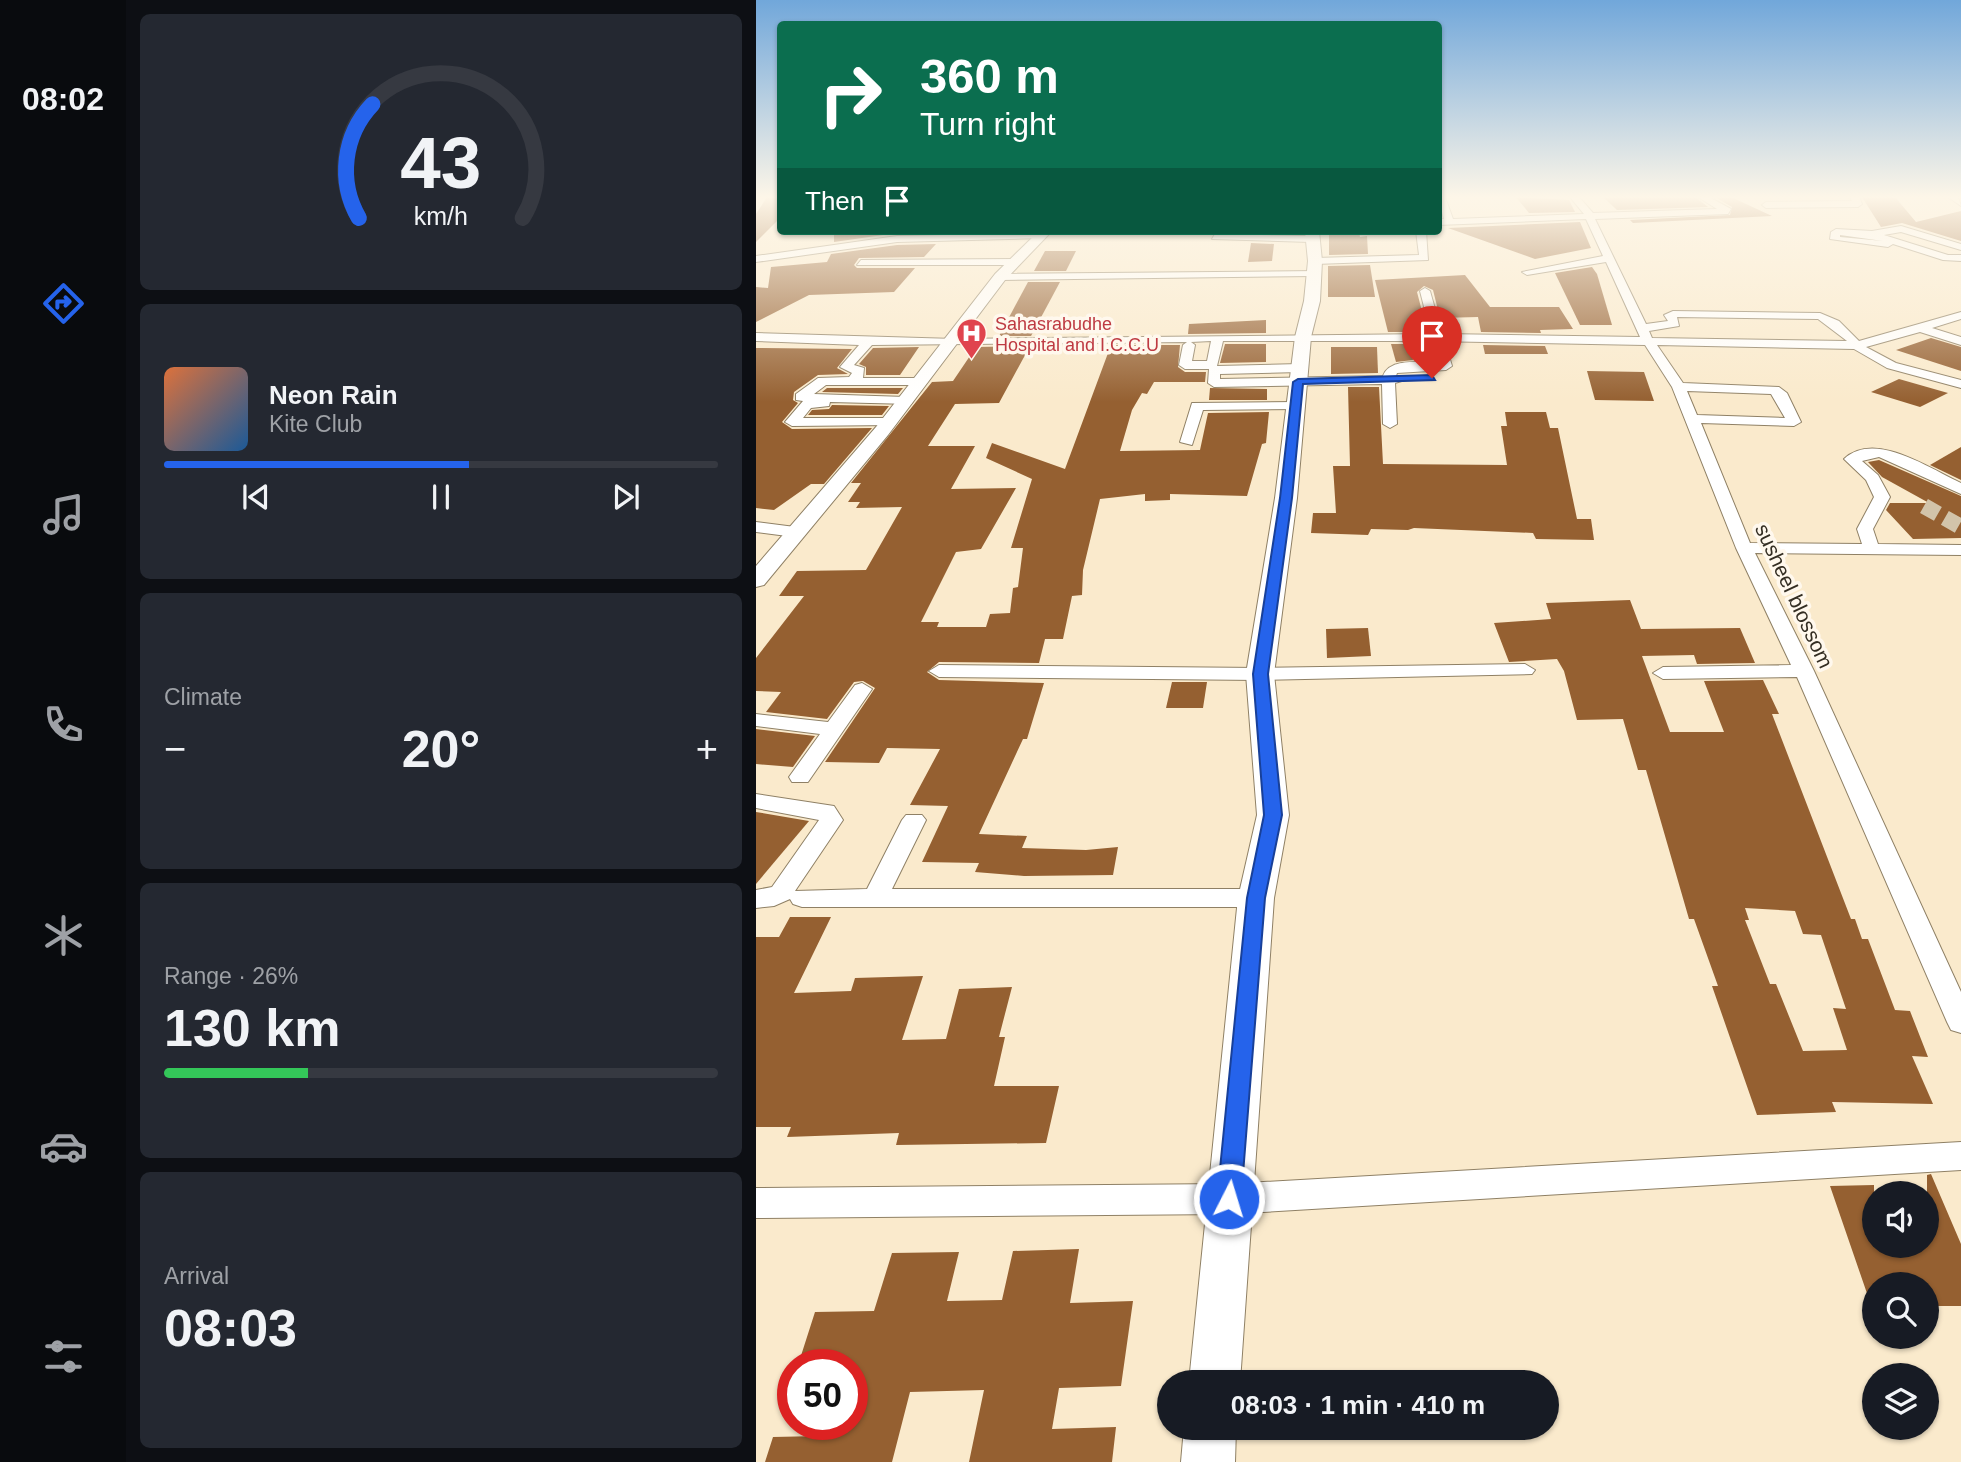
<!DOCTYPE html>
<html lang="en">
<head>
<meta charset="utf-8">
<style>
	body { margin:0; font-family:Helvetica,sans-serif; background:#242831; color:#f1f3f6; height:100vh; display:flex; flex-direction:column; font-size:26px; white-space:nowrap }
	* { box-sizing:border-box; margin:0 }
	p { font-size:23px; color:#9ea1a6 }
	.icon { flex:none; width:38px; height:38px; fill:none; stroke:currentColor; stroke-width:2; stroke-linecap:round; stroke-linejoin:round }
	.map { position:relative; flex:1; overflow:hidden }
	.side { display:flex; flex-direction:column; gap:14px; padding:14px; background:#0d0f14; width:630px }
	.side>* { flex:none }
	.hud { position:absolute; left:21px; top:21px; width:665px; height:214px; border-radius:7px; box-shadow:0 2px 5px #0004; background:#0b6e4f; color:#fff; overflow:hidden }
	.tools { position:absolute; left:1106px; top:1181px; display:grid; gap:14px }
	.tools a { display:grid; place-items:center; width:77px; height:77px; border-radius:50%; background:#171b24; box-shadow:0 2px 5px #0004; font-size:35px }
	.speed { position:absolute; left:21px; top:1349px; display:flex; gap:14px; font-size:35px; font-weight:700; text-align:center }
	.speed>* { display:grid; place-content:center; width:91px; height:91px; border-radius:50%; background:#171b24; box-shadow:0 2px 5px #0004; line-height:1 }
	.speed .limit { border:10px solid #d22; background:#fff; color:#111 }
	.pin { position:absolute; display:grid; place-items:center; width:60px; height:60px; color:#fff; margin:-72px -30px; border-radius:50% 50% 50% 0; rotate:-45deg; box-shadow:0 0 7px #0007 }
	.pin .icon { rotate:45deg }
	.me { position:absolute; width:77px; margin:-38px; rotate:5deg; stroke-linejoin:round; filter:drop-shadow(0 0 5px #0008) }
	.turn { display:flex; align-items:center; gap:24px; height:147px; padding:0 28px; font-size:32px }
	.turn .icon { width:91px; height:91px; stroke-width:2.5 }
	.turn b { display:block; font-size:49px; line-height:60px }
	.then { display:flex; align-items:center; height:66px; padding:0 28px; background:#0003; gap:14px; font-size:26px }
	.big { font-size:52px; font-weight:700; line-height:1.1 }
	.side .tile { flex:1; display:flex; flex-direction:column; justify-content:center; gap:10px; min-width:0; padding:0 24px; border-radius:10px; background:#242831 }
	.side .dial { align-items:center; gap:0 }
	.dial svg { height:182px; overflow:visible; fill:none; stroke:#363941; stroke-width:7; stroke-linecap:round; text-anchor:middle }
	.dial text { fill:#f1f3f6; stroke:none }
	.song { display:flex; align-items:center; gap:21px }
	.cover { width:84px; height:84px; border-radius:10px; background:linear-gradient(135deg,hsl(20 70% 55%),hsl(210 70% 35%)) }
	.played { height:7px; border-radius:4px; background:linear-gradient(90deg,#2563eb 55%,#363941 55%) }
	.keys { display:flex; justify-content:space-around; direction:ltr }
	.heat { display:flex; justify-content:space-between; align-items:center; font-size:38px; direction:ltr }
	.charge { height:10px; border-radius:5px; background:linear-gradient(90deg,#34c759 26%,#363941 0) }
	.trip { position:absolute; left:401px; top:1370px; width:402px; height:70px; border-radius:35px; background:#171b24; box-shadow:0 2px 5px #0004; font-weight:700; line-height:70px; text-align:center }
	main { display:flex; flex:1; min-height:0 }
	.tab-bar { display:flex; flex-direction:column; width:126px; justify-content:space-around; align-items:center; background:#090b0e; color:#9ea1a6 }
	.tab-bar .icon { width:49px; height:49px }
	.tab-bar .current { color:#2563eb }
	.tab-bar b { font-size:32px; color:#f1f3f6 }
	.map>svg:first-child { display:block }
	.building { fill:#956031; fill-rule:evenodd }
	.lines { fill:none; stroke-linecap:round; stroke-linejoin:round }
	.minor-tunnel { stroke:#d2c4aa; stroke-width:16; stroke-dasharray:16 8; stroke-linecap:butt }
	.minor-casing { stroke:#8f8065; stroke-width:2 }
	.tertiary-casing { stroke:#8f8065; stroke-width:2 }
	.secondary-casing { stroke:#8f8065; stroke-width:2 }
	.minor { fill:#fff; fill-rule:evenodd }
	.tertiary { fill:#fff; fill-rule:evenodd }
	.secondary { fill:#fff; fill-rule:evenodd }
	.route { fill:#2563eb; stroke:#184099; stroke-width:2 }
	.labels { text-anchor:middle; stroke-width:7; stroke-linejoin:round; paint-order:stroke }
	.far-health-label { font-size:18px; fill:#be3a42; stroke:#fff8ed; text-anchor:start }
	.street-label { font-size:21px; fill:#342e23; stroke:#fff8ed }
</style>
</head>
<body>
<main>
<nav class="tab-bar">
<b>08:02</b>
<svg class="icon current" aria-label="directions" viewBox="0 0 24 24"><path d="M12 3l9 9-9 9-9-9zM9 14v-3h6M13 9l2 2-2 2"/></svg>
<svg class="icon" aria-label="music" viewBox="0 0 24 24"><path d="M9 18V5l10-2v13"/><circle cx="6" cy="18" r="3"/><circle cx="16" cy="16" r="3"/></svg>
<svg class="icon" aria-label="phone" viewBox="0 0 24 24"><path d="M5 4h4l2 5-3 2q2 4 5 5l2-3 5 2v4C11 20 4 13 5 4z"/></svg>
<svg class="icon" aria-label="climate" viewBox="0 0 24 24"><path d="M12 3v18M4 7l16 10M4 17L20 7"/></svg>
<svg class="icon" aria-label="car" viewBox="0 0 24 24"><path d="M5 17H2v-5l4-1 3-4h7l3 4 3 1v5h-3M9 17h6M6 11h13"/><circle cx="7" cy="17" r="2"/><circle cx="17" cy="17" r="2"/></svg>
<svg class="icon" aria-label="filters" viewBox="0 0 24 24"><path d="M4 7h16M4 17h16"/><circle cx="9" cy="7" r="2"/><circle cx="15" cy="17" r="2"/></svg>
</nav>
<section class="side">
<div class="tile dial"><svg viewBox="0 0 100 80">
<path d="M14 69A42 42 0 1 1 86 69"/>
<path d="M14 69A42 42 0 0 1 20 19" stroke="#2563eb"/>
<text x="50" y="56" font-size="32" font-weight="700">43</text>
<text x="50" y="72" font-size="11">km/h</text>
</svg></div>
<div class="tile">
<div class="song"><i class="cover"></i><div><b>Neon Rain</b><p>Kite Club</p></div></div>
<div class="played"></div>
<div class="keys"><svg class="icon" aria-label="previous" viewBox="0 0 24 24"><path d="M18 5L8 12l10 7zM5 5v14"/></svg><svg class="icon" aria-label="pause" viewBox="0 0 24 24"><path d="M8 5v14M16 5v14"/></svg><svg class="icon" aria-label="next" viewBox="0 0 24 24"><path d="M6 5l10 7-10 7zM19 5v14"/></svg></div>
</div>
<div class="tile"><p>Climate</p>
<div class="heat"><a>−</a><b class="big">20°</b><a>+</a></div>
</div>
<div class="tile"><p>Range · 26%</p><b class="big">130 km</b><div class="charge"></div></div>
<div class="tile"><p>Arrival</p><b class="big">08:03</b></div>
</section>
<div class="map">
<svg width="1205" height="1462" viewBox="0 0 1205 1462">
	<rect width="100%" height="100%" fill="#faeacc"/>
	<g class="building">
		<path d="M11 197H24V218L0 242V214Z"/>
		<path d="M760 197 813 200 819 212 773 213Z"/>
		<path d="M847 197H939L952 207 861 210Z"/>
		<path d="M959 197H975L1016 216 877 223 874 220 974 215 976 207Z"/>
		<path d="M1106 197H1139L1160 222 1205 211V241L1146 223 1125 227Z"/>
		<path d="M824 222 835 248 779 259 692 228Z"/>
		<path d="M78 231H191L141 233 78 242Z"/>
		<path d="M573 231H603L604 237 611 236 612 254 573 255Z"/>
		<path d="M495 243 518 244 516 261 492 262Z"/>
		<path d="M180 244 168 257 103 258 98 265 101 268H159L138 292 53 295 0 322V287L12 288 15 267 71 262 75 254 141 245Z"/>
		<path d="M289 251H320L310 271H278Z"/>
		<path d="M614 265 619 297H572V266Z"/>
		<path d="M836 267 841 274 856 325H824L799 273Z"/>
		<path d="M709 275 734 307H803L817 329 784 330 785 333 725 332 722 317 684 318 677 290 668 286 661 292 668 319 650 321 652 332H632L619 280Z"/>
		<path d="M272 282H304L275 336H243Z"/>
		<path d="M510 320V333L432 334 433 324Z"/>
		<path d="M1175 338 1205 347V371L1140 350Z"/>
		<path d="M469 344H510V362L464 363Z"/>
		<path d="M635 344H654L657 360 640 362Z"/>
		<path d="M355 345H424L422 367 429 372H450L449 382H398L391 394 386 393 376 410 364 451 444 450 452 413 513 412 510 443 506 444 491 496 414 494V500L389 501V494L344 499 327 570 326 595 316 596 307 639H289L283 663 183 662 171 672 183 680 288 683 271 739H267L223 834 271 836 266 848 330 850 362 847 357 875 268 876 219 872 223 863 166 862 192 806 154 805 184 749 131 748 123 763 69 762 119 688 107 681 98 682 71 719 10 712 25 692 0 691V658L48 596H23L41 571 110 570 146 507 100 508 104 502H92L105 483H95L176 382 197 381 220 347 274 346 243 403 199 404 172 446H219L195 489 260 488 225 549 200 552 165 622H183L181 627H230L234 614 254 613 257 588 262 587 267 548H255L276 479 230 458 236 443 309 469Z"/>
		<path d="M727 345 789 346 792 354H729Z"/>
		<path d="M163 347 144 375H110V367L103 364 117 348Z"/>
		<path d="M575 347H621L622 373 575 374Z"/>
		<path d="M0 348 96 349 81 368 92 374 62 375 38 392 37 400 42 403 26 422 36 429 116 428 68 484H55L18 510 0 508Z"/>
		<path d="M831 371 888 372 898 401 839 400Z"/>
		<path d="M1143 379 1192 393 1164 407 1115 392Z"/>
		<path d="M592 387H623L627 464 751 465 745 426H751L749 412H790L794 428H802L821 519H835L838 540 780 539 777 533 658 528 652 530 615 529 612 535 555 533 557 513H580L577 466H594Z"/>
		<path d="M71 388H147L142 394 66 392Z"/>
		<path d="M454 388 511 389V400H453Z"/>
		<path d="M76 405 133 406 126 415H52L56 410 73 409Z"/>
		<path d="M1205 447V480L1174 465Z"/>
		<path d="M1123 460 1205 496V538L1157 539 1130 510 1134 503H1173L1126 477 1112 462Z"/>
		<path d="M874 600 885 629 984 628 999 663 941 664 938 655 886 656 914 732H968L948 681 1007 680 1023 714H1016L1095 919H1099L1106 939H1112L1139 1010 1154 1011 1172 1057 1156 1056 1177 1104 1076 1102 1080 1112 1001 1115 956 986H962L938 919H933L890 770H882L867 719 821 720 808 671 801 659 753 662 738 623 795 619 790 603ZM989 908 1039 911 1047 934 1065 935 1090 1009 1077 1008 1091 1050 1047 1051 1020 984H1014L989 920H993Z"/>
		<path d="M612 628 615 656 571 658 570 629Z"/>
		<path d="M416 682H451L447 708H410Z"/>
		<path d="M0 729 59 736 37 767 0 764Z"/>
		<path d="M0 812 53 821 0 884Z"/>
		<path d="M34 917H75L38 993 95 991 99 978 167 976 146 1040 190 1039 203 989 256 987 243 1037H249L238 1086H303L290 1143 140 1145 143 1133 31 1137 35 1127H0V937H23Z"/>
		<path d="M1175 1174 1205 1244V1306H1171V1284H1118V1304L1115 1305 1074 1186 1118 1185V1246H1171V1175Z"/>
		<path d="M323 1249 314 1303 377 1301 365 1386 303 1388 296 1429 360 1427 356 1462H213L228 1390 154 1392 136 1462H9L17 1437 63 1436 66 1424H96V1365H42L59 1312 118 1311 136 1253 203 1252 191 1301 246 1300 257 1251Z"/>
	</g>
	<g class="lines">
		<path class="minor-tunnel" d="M1168 506 1205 527"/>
		<defs>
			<g id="minor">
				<path d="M682 197H689L697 219 828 214 814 197H823L837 213 961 209 942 197H953L975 209 972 214 839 219 890 324 912 321 908 315 917 311 1064 313 1083 321 1103 341 1205 312V319L1176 328 1205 337V345L1164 332 1110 347 1140 363 1205 380V388L1131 368 1098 349 901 345 927 383 1023 387 1031 393 1045 422 1038 426 945 423 994 543 1106 544 1101 529 1118 497 1110 480 1088 459C1119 430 1174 469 1205 483V494L1123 457 1106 461 1122 475 1134 497 1117 529 1122 544 1205 545V555L999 553 1058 671 1205 992V1033L1195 1030 1191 1022 1041 677 907 679 897 673 907 667 1035 665 980 548 916 387 889 345 675 341 680 352 693 356 696 366 690 370 641 373 640 376 652 379 639 383 641 424 634 428 627 424 626 384 458 387 452 383 453 369H429L423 365 427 345 431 342 116 345 98 365 108 368 107 378H164L169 379V385H70L58 394 150 397 157 401 155 404 74 402 73 406 55 408 47 418H134L141 422 139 425 36 426 29 422 47 401 40 400V394L62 378 93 377 96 373 84 367 103 345 0 341V333L199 339 675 334 664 291 669 288 674 291 686 334 884 337 850 262 771 275 766 272 847 256 830 219 682 225V219H688ZM921 317 1062 319 1091 341 896 338 893 331 923 326ZM455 341 451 361H436L439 345 435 342ZM467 341H663L671 357 683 363C666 363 634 357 627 376L464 379V374L544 372 550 368 544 364 461 366ZM931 391 1015 394 1029 418 941 415Z"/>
				<path d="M1094 197H1103L1106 204 1102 207 1010 208 1006 205 1010 202 1096 201Z"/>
				<path d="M1192 197H1202L1205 206Z"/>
				<path d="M1145 226 1205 244V250L1145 232 1128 235 1192 255H1205V261L1187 260 1137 244 1132 247 1074 239 1075 232 1080 229 1116 231ZM1084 235 1127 241 1084 237Z"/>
				<path d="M660 231H670L672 260 559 264 554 261 559 258 663 255Z"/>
				<path d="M286 233 289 238 141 242 0 262V256L141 236Z"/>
				<path d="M459 234 555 236 560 239 555 242 456 239Z"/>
				<path d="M105 260 258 259 263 262 258 265H101Z"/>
				<path d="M562 271V275L558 276 244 280 239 277 244 274Z"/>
				<path d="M540 402 547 406 545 409 447 410 436 445 424 442 436 403Z"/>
				<path d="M0 522 39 527 47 532 39 537 0 532Z"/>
				<path d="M769 664 779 670 776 674 504 680 183 677 173 671 183 665 504 668Z"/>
				<path d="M106 683 116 689 52 782H36L33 777 64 734 0 726V714L72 722 99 685Z"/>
				<path d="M0 794 78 806 87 820 39 891 111 889 146 820 150 815H166L170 820 136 889H500L509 892 512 898 509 904 500 907H46L37 904 34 899 18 906 0 908V890L16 887 63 820 0 808Z"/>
				<path d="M1205 1142V1170L473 1214 0 1218V1188L473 1184Z"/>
			</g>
			<path id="tertiary" d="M283 231H296L249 280 132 435 8 585 0 587V566L120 427 239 274Z"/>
			<g id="secondary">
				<path d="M549 231H563L566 261 564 301 555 337 541 498 518 674 533 815 518 898 484 1382H433L482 898 501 815 490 674 519 498 539 337 548 301 552 261Z"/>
				<path d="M428 1428H480L479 1462H425Z"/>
			</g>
		</defs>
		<use href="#minor" class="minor-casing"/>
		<use href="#tertiary" class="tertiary-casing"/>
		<use href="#secondary" class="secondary-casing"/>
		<use href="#minor" class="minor"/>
		<use href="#tertiary" class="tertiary"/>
		<use href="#secondary" class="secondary"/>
	</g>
	<linearGradient id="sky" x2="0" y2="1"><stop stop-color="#71a7da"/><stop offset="0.49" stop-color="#fdf6e8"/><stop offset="1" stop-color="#fdf6e8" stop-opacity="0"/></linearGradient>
	<rect width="1205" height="402" fill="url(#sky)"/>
	<path class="route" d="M676 375 679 380 547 384 536 498 512 674 526 815 509 898 485 1199 481 1207 473 1210 464 1207 461 1199 491 898 508 815 497 674 524 498 537 382 542 379Z"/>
	<defs>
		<symbol id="hospital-pin" viewBox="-11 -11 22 30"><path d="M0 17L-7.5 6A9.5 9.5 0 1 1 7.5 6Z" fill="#e0444e" stroke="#fff8ed"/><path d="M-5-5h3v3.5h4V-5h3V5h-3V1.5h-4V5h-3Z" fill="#fff"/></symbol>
	</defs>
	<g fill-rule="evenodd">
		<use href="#hospital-pin" x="198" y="316" width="35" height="47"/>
	</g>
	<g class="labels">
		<g class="far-health-label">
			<text x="239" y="330">Sahasrabudhe<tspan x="239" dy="21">Hospital and I.C.C.U</tspan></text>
		</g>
		<g class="street-label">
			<text transform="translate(1038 596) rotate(65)" y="7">susheel blossom</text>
		</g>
	</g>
</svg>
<div class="tools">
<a><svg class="icon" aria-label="sound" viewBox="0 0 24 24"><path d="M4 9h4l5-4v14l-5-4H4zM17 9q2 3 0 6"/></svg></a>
<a><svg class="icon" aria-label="search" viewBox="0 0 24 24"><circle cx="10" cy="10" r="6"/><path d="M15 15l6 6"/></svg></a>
<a><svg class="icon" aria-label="layers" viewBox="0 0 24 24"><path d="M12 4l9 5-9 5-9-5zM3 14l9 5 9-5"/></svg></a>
</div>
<div class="speed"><div class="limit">50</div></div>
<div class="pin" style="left:676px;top:378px;background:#d93025"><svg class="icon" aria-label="arrive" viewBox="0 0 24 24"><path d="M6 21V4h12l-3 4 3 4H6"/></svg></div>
<svg class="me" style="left:473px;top:1199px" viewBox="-20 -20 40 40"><circle r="17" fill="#2563eb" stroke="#fff" stroke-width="3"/><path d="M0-11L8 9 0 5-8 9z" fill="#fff"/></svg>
<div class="trip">08:03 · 1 min · 410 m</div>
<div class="hud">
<div class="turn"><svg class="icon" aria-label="right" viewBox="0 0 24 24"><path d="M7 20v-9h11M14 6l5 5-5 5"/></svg><div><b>360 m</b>Turn right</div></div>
<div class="then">Then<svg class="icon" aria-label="arrive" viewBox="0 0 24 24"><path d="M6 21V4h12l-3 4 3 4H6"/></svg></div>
</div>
</div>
</main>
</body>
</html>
